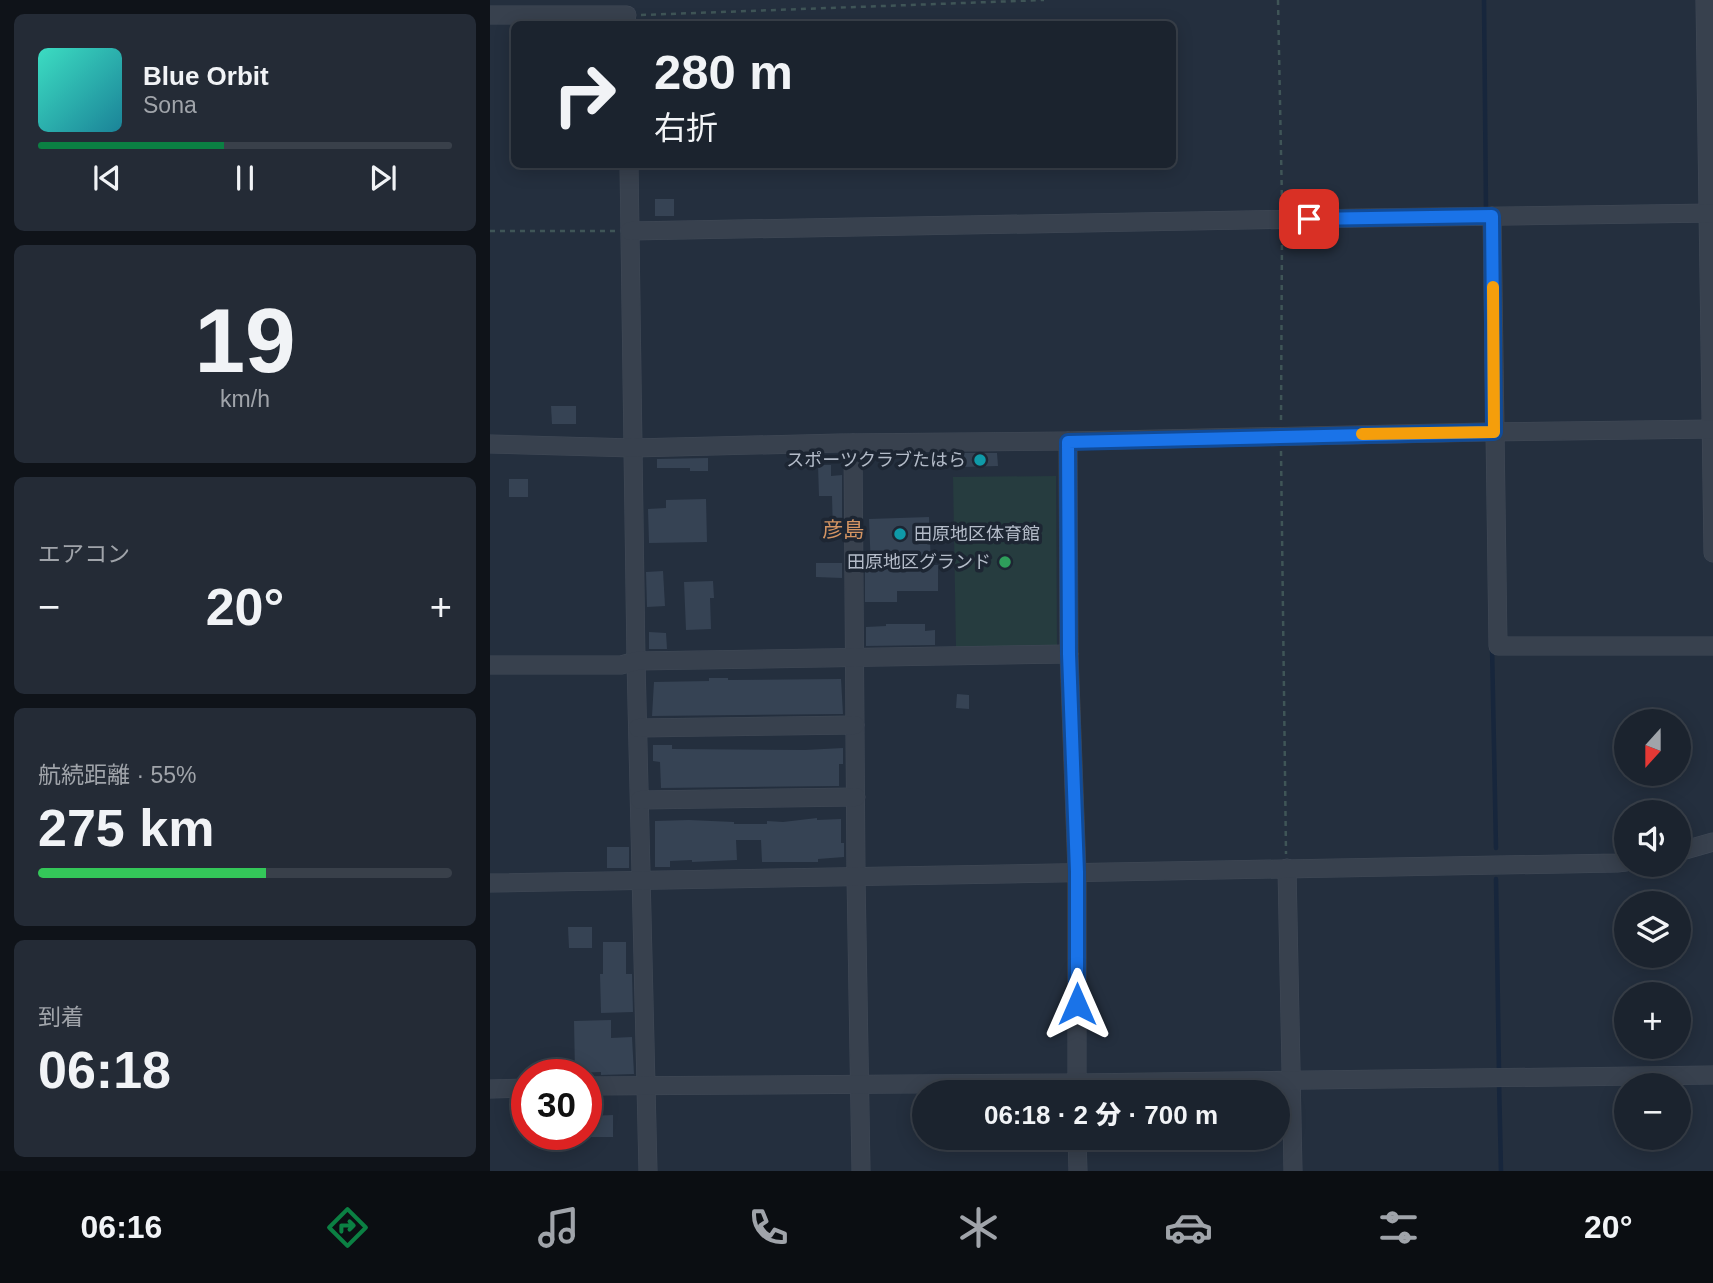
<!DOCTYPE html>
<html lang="ja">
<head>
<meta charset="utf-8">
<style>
	body { margin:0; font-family:Helvetica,"Noto Sans JP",sans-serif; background:#242b36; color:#f1f3f6; height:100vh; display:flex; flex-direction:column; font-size:26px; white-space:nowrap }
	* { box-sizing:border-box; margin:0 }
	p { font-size:23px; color:#a0a4aa }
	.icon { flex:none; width:38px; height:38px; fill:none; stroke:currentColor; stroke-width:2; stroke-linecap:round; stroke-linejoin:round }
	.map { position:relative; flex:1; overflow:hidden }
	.side { display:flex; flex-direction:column; gap:14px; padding:14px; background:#0f1319; width:490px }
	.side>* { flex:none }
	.guide { position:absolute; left:21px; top:21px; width:665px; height:147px; border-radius:10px; box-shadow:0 4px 18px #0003,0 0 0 2px #39404a; background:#1b232e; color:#f1f3f6; overflow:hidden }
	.needle { width:46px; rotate:201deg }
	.fabs { position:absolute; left:1124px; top:709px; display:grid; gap:14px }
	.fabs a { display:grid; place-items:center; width:77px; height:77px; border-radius:50%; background:#1b232e; box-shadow:0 4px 18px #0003,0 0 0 2px #39404a; font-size:35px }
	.speed { position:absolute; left:21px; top:1059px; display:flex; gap:14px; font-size:35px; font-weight:700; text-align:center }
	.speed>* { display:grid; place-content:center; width:91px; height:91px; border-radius:50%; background:#1b232e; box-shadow:0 4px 18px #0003,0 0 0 2px #39404a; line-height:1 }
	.speed .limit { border:10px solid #d22; background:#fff; color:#111 }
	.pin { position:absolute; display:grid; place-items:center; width:60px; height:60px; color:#fff; margin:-30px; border-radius:14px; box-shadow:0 4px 10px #0006 }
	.me { position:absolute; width:77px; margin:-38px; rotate:0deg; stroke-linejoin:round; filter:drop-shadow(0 0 5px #0008) }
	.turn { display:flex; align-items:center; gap:24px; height:147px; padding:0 28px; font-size:32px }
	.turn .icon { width:91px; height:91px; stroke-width:2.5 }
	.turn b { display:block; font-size:49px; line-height:60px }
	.big { font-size:52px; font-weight:800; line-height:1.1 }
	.side .card { flex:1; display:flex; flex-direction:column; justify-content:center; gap:10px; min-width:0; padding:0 24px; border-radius:10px; background:#242b36 }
	.side .dial { align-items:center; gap:0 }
	.dial b { font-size:91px; line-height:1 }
	.song { display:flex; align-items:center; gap:21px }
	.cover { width:84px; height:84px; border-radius:10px; background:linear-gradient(135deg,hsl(170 70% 55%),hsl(190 70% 35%)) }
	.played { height:7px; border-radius:4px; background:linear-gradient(90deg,#0b8043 45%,#39404a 45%) }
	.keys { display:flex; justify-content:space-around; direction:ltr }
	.heat { display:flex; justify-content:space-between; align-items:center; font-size:38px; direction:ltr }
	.charge { height:10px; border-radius:5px; background:linear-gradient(90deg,#34c759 55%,#39404a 0) }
	.trip { position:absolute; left:422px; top:1080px; width:378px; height:70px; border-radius:35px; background:#1b232e; box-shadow:0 4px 18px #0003,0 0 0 2px #39404a; font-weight:800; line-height:70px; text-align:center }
	.menu { display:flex; height:112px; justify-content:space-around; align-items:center; background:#0b0e12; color:#a0a4aa }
	.menu .icon { width:49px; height:49px }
	.menu .active { color:#0b8043 }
	.menu b { font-size:32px; color:#f1f3f6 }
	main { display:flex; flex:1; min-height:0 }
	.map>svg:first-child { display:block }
	.green { fill:#263c3f }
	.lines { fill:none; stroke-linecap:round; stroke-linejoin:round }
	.stream { stroke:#17263c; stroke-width:4.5 }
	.building { fill:#364354 }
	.minor-casing { stroke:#414a57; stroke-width:19 }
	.path { stroke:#3f5557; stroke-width:2.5; stroke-dasharray:5 5; stroke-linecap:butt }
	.minor { stroke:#38414e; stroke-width:18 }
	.route-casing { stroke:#114b97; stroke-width:18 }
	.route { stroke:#1a73e8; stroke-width:12 }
	.slow { stroke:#f59e0b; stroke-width:12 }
	.culture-dot { fill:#0f9aa8; stroke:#1d2633; stroke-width:2.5 }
	.leisure-dot { fill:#2e9e5b; stroke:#1d2633; stroke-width:2.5 }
	.labels { text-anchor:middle; stroke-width:7; stroke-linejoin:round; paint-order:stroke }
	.poi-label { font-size:18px; fill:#b4bcc9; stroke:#1d2633; text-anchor:end }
	.quarter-label { font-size:21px; fill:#d59563; stroke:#1d2633 }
</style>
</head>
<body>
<main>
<section class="side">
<div class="card">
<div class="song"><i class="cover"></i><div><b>Blue Orbit</b><p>Sona</p></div></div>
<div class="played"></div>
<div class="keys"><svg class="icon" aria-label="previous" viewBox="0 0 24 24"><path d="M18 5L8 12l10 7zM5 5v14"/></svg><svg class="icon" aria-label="pause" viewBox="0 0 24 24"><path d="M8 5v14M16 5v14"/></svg><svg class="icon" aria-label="next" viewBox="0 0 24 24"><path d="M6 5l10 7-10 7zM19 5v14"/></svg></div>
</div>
<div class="card dial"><b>19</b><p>km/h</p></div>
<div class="card"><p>エアコン</p>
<div class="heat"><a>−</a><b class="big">20°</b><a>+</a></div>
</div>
<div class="card"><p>航続距離 · 55%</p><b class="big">275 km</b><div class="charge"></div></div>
<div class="card"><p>到着</p><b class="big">06:18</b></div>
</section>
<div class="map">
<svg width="1223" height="1171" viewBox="0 0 1223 1171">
	<rect width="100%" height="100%" fill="#242f3e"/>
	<path class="green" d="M566 476 567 647 466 648 463 477Z"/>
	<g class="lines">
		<g class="stream">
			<path d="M994 0 996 211"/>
			<path d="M1002 646 1006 848"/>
			<path d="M1006 879 1009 1072"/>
			<path d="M1009 1081 1011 1171"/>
		</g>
	</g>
	<g class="building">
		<rect x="165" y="199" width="19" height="17"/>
		<path d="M61 406H86V424H62Z"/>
		<path d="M472 453H507L508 466 472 467Z"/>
		<path d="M218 458V471H200V468H167V459Z"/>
		<path d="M328 465H341V476L352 475V534H343L342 496H329Z"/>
		<rect x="19" y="479" width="19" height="18"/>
		<path d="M216 499 217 542 159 543 158 509 176 508V500Z"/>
		<path d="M439 517 441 565H448V591H407V602H375V569H381L379 519Z"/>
		<path d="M326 563H352V578L326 577Z"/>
		<path d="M173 571 175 606 157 607 156 572Z"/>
		<path d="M223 581 224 598H220L221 629 196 630 194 582Z"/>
		<path d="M396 624H435V631L445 630V645L376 646V627L396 626Z"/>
		<path d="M159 632 176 633 177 649H159Z"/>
		<path d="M219 678H238V680L351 679 353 714 162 716 164 682 219 681Z"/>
		<path d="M467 694 479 695V709L466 708Z"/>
		<path d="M163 745H182V749L315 750 353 748V764H349V786L171 788 170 762 163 761Z"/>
		<path d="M327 818V820L351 819V843H354V857L328 859V862H272L271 840H246L247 860 202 862V860L180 861V867H165V821L199 820 244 822V824H277V821L293 822Z"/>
		<rect x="117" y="847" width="22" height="21"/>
		<path d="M78 927H102V948H79Z"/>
		<path d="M113 942H136V974H142L143 1012 111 1013 110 974H113Z"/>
		<path d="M121 1020V1038L142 1037 144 1074 111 1075V1072L85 1073 84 1021Z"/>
		<path d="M123 1115V1137H100L99 1116Z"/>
	</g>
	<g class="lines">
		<defs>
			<g id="minor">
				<path d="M1215 0 1223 553"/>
				<path d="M0 15H137"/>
				<path d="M139 164 146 661 158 1171"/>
				<path d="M1002 216 1008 646H1223"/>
				<path d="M140 231 872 218 1223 213"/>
				<path d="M578 441 579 654 587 872V1092"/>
				<path d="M363 443 366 876 371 1171"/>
				<path d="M0 444 143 448 350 443 578 441 996 432 1223 429"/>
				<path d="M0 665H131L146 661 579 654"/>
				<path d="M148 728 365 725"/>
				<path d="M150 800 366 797"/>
				<path d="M1188 852 1223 842"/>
				<path d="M797 868 803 1171"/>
				<path d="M0 883 1127 863 1136 862"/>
				<path d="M96 1086 587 1083 1223 1075"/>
				<path d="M0 1089 37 1088"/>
				<path d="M587 1138 588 1171"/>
			</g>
		</defs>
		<use href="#minor" class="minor-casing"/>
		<g class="path">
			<path d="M788 0 792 203"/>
			<path d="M151 15 554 0"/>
			<path d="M0 231H126"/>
			<path d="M791 420 792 234"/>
			<path d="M791 451 796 854"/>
		</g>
		<use href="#minor" class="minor"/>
	</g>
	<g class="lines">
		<defs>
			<path id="route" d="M587 1004V872L579 654 578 442 1004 432 1002 216 819 219"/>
		</defs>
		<use href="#route" class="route-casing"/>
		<use href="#route" class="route"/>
		<path class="slow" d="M872 434 1004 432 1003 287"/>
	</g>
	<g class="culture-dot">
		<circle cx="490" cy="460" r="7"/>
		<circle cx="410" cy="534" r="7"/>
	</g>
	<circle class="leisure-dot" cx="515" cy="562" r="7"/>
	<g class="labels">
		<g class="poi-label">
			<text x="476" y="466">スポーツクラブたはら</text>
			<text x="424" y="540" text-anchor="start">田原地区体育館</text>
			<text x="501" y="568">田原地区グランド</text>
		</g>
		<g class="quarter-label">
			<text x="353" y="537">彦島</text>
		</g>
	</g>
</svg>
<div class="fabs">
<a><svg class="needle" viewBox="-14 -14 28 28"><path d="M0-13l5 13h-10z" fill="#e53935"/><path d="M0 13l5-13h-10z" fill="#a0a4aa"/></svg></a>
<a><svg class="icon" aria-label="sound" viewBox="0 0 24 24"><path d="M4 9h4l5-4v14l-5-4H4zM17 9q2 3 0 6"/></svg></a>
<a><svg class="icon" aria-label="layers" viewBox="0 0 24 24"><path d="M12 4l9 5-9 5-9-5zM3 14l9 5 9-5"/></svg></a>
<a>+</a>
<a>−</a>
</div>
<div class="speed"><div class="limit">30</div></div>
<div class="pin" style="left:819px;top:219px;background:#d93025"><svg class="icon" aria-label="arrive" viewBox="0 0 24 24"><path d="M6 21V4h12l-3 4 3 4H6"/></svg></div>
<svg class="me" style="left:587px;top:1004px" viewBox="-20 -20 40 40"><path d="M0-17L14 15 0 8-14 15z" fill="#1a73e8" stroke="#fff" stroke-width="4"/></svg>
<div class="trip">06:18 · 2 分 · 700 m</div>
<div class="guide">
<div class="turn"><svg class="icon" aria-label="right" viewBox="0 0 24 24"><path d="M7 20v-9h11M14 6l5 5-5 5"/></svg><div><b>280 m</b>右折</div></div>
</div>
</div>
</main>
<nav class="menu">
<b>06:16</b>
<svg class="icon active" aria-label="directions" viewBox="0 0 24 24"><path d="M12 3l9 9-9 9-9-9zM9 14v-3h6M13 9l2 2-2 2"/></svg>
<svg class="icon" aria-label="music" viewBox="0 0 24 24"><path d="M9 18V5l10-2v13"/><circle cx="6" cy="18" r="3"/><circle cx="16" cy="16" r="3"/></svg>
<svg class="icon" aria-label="phone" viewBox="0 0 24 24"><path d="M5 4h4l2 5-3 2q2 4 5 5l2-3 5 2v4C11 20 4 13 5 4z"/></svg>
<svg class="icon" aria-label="climate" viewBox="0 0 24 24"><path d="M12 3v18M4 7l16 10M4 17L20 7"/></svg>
<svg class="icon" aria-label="car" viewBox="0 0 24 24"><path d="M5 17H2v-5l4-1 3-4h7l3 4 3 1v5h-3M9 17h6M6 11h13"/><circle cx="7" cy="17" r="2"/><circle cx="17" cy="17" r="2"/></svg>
<svg class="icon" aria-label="filters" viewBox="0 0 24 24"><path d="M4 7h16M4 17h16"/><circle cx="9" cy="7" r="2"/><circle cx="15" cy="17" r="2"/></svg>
<b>20°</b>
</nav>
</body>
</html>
